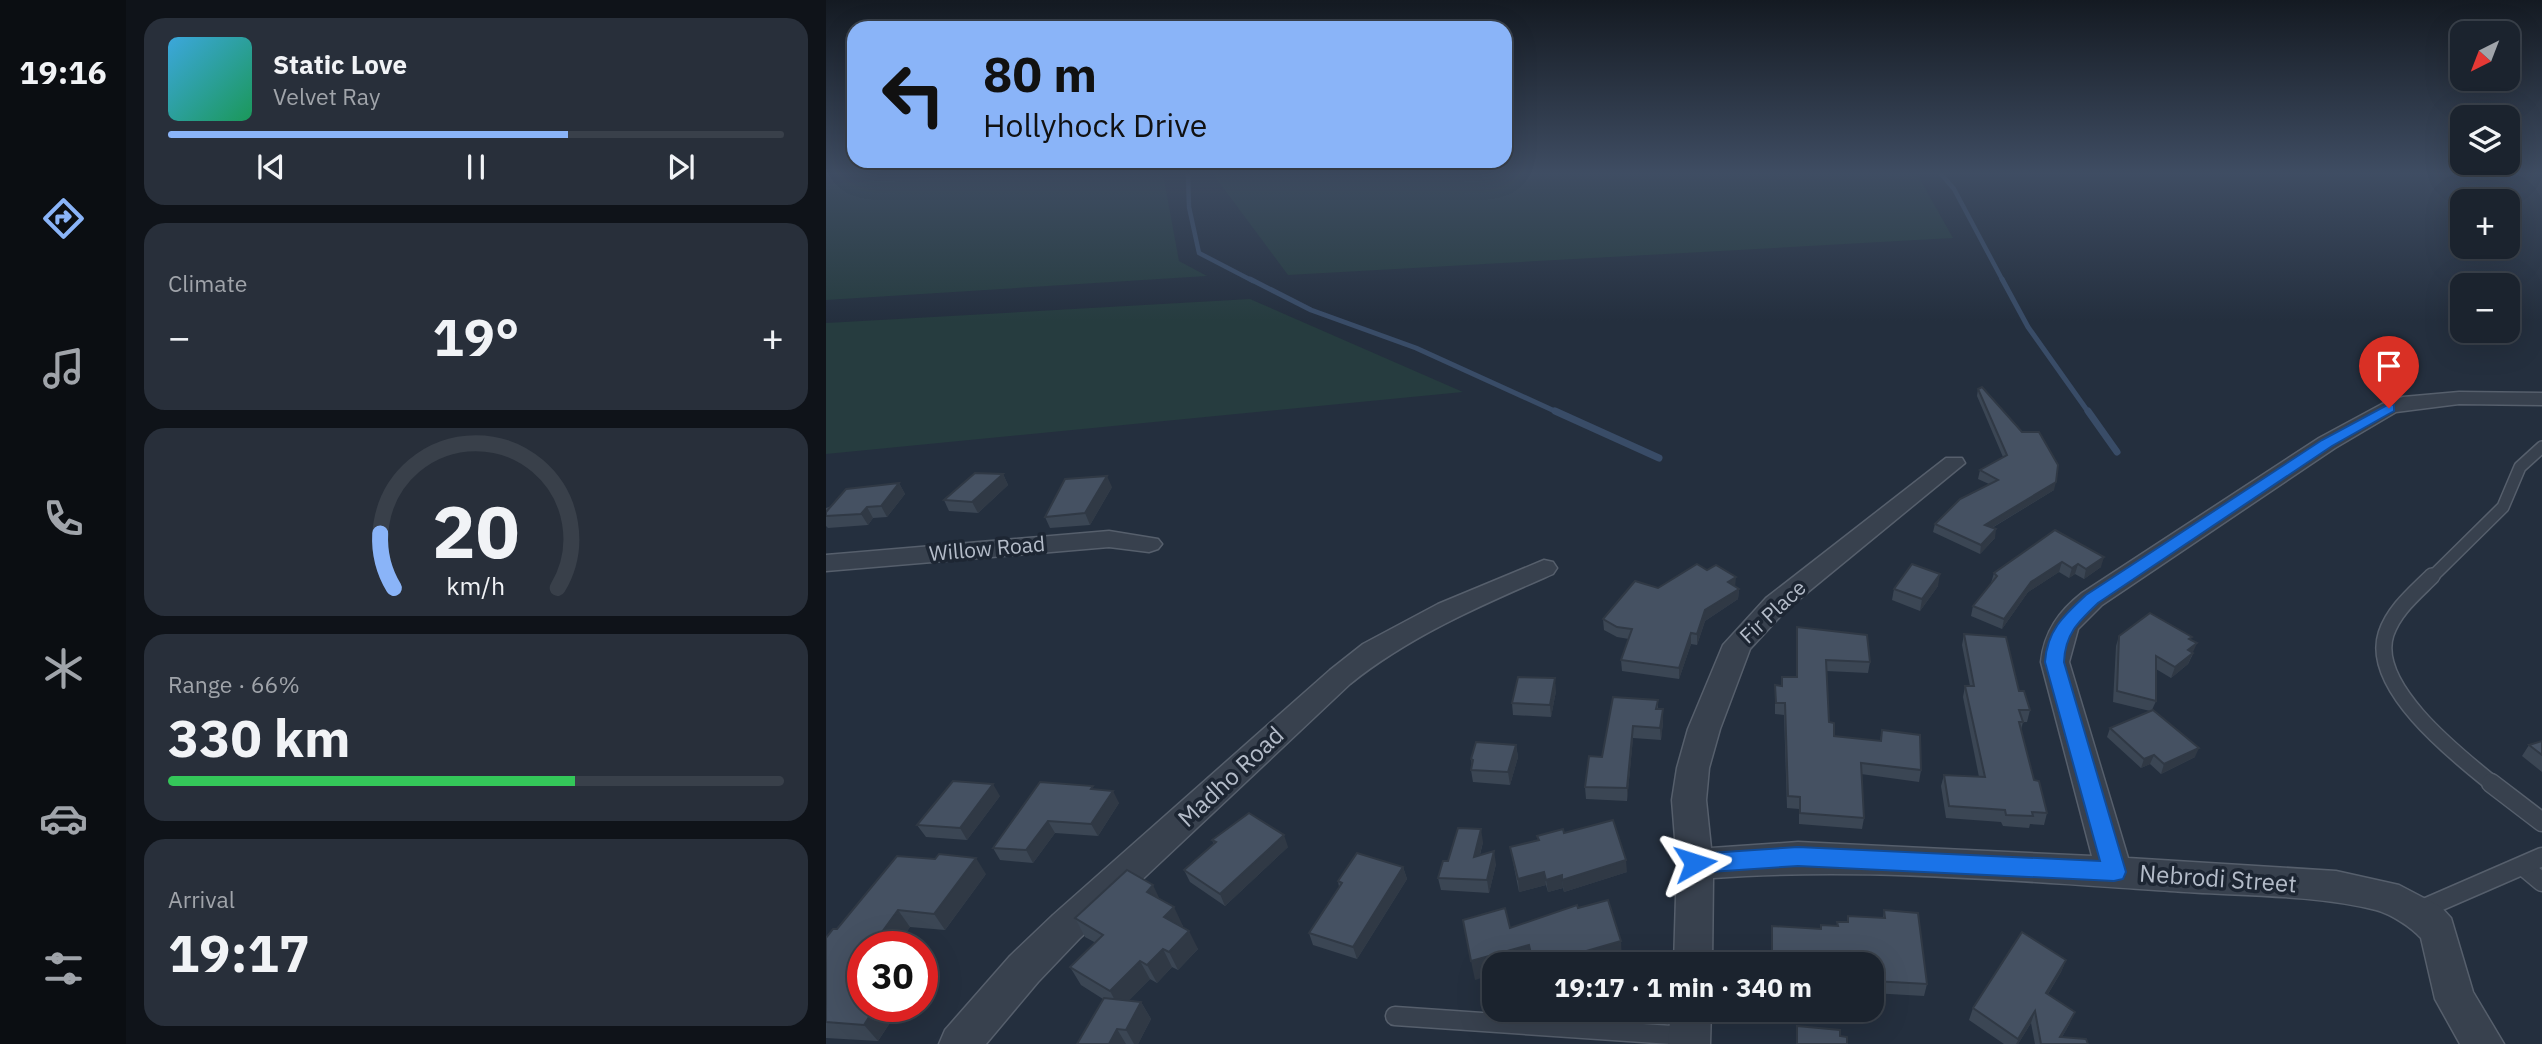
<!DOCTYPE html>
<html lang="en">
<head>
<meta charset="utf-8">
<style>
	body { margin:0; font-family:"IBM Plex Sans",sans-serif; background:#282f3a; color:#f1f3f6; height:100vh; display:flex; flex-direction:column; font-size:26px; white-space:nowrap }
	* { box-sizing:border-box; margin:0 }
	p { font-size:23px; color:#a0a4aa }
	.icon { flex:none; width:38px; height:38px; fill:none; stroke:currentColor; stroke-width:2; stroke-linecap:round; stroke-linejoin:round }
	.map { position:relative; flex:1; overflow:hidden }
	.details { display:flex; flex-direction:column; gap:18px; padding:18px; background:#0f1319; width:700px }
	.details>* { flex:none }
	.hud { position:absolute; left:21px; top:21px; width:665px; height:147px; border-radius:21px; box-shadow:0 7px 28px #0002,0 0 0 2px #39404a; background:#8ab4f8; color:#111; overflow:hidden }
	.needle { width:46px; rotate:222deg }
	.tools { position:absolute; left:1624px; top:21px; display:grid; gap:14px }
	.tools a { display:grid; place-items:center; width:70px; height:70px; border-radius:14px; background:#1b232e; box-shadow:0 7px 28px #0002,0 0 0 2px #39404a; font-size:35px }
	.speed { position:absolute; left:21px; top:931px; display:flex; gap:14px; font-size:35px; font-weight:700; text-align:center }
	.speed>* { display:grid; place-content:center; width:91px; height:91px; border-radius:50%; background:#1b232e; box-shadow:0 7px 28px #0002,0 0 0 2px #39404a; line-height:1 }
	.speed .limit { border:10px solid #d22; background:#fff; color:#111 }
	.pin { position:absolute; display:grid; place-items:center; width:60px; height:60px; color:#fff; margin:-72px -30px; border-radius:50% 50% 50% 0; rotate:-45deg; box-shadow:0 0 7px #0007 }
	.pin .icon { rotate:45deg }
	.me { position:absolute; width:77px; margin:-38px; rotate:84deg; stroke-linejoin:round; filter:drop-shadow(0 0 5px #0008) }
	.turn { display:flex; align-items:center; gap:24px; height:147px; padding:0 21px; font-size:32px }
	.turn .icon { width:91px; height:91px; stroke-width:2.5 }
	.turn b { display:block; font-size:49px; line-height:60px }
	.big { font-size:52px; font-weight:700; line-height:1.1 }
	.details .widget { flex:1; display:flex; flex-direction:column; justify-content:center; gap:10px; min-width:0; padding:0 24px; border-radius:21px; background:#282f3a }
	.details .dial { align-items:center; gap:0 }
	.dial svg { height:182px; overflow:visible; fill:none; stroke:#39404a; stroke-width:7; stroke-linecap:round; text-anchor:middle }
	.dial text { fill:#f1f3f6; stroke:none }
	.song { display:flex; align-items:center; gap:21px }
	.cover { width:84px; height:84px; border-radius:10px; background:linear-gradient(135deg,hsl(200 70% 55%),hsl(150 70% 35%)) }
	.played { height:7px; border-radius:4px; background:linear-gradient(90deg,#8ab4f8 65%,#39404a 65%) }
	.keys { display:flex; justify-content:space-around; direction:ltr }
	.heat { display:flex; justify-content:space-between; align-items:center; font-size:38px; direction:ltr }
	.charge { height:10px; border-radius:5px; background:linear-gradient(90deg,#34c759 66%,#39404a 0) }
	.trip { position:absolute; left:656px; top:952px; width:402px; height:70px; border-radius:21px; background:#1b232e; box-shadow:0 7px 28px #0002,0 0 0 2px #39404a; font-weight:700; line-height:70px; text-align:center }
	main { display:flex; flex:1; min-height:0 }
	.tabs { display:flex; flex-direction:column; width:126px; justify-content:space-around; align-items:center; background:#0b0e12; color:#a0a4aa }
	.tabs .icon { width:49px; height:49px }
	.tabs .selected { color:#8ab4f8 }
	.tabs b { font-size:32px; color:#f1f3f6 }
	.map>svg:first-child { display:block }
	.green { fill:#263c3f }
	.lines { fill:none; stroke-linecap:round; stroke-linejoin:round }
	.stream-far2 { stroke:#394c67; stroke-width:4.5 }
	.stream-far1 { stroke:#394c67; stroke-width:5 }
	.stream { stroke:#394c67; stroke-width:7 }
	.lane-far2-casing { stroke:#565f6c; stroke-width:14 }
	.lane-far1-casing { stroke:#565f6c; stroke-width:18 }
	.lane-casing { stroke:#565f6c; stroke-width:21 }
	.street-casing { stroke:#565f6c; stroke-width:3 }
	.lane-far2 { stroke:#38414e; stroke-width:11 }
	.lane-far1 { stroke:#38414e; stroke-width:15 }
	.lane { stroke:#38414e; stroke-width:18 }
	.street { fill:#38414e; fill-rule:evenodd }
	.wall { fill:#3b4654 }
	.shaded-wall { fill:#303945 }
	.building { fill:#455162; stroke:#303945; stroke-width:2 }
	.route { fill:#1a73e8; stroke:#114b97; stroke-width:2 }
	.labels { text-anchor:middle; stroke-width:7; stroke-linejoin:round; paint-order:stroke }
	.street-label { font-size:21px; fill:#b4bcc9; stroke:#1d2633 }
	.near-street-label { font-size:24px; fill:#b4bcc9; stroke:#1d2633 }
</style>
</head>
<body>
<main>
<nav class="tabs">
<b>19:16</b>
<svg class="icon selected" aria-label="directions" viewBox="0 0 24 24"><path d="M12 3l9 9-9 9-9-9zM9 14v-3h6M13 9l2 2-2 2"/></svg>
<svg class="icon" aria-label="music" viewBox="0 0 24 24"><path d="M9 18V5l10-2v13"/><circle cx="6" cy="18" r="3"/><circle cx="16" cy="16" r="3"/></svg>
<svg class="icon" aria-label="phone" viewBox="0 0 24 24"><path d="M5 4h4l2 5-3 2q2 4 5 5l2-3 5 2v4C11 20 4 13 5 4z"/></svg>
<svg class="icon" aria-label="climate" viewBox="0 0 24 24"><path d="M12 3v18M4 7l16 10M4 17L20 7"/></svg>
<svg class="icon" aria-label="car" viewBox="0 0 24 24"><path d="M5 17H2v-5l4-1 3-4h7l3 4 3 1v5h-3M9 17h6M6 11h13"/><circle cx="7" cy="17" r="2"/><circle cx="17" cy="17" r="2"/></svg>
<svg class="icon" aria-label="filters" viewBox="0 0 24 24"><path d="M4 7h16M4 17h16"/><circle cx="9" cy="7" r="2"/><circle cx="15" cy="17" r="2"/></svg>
</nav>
<section class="details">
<div class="widget">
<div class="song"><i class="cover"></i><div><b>Static Love</b><p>Velvet Ray</p></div></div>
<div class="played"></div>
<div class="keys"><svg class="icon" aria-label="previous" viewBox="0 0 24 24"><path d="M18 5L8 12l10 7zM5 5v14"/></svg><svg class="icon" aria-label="pause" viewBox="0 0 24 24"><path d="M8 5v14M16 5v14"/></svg><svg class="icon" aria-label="next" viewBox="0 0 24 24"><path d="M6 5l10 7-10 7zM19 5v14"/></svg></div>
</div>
<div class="widget"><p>Climate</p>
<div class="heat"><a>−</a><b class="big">19°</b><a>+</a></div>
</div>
<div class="widget dial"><svg viewBox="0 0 100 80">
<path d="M14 69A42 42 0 1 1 86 69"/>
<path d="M14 69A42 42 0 0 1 8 45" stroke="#8ab4f8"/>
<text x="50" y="56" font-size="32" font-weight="700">20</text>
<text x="50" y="72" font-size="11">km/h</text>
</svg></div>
<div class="widget"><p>Range · 66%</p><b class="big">330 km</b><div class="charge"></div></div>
<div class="widget"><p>Arrival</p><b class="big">19:17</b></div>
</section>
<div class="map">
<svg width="1716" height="1044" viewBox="0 0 1716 1044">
	<rect width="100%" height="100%" fill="#242f3e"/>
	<g class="green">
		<path d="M170 174H337L353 261 381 276 0 300V184Z"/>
		<path d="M387 174H1091L1127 238 462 275Z"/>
		<path d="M424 299 637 392 0 454V323Z"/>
	</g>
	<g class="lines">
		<g class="stream-far2">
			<path d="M362 174 363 207 373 253 427 281"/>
			<path d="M1115 174 1128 189 1177 281"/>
		</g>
		<g class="stream-far1">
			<path d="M424 279 485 310 590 348 733 413"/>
			<path d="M1176 279 1202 327 1263 413"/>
		</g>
		<g class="stream">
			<path d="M729 411 833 458"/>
			<path d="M1262 411 1291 452"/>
		</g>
		<defs>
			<path id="lane-far2" d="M1605 578 1677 507 1694 467 1716 447"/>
			<path id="lane-far1" d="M1606 576C1588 594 1568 610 1560 634 1543 687 1632 756 1668 785"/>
			<g id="lane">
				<path d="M1665 783 1716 822"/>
				<path d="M1698 867 1716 882"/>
				<path d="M1594 910 1716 857"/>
				<path d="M569 1016 860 1036"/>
			</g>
			<g id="street">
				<path d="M1633 392 1716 393V405L1633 404 1570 412 1509 448 1276 605 1252 629 1243 662 1302 858 1510 871 1573 885 1615 907 1625 918 1647 992 1678 1044H1634L1609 999 1595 938C1585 927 1565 914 1550 910 1486 894 1410 896 1344 891 1192 881 1038 867 887 878L886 964H848L851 864 846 800 851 768 862 729 897 645 940 598 1120 458H1136L1139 463 960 610 924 649 894 729 883 768 880 800 885 848 972 842 1266 856 1215 662C1218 632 1233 611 1256 593L1493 438 1556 404 1577 397Z"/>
				<path d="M283 531 332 539 336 544 332 549 323 552 283 547 0 571V555Z"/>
				<path d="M718 560 727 562 731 568 727 574C656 605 585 635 524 684L253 939 212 982 160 1044H113L119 1030 184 956 227 915 504 670 537 644 612 604Z"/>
				<path d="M845 1010H885L884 1044H842Z"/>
			</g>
		</defs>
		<use href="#lane-far2" class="lane-far2-casing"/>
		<use href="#lane-far1" class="lane-far1-casing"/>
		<use href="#lane" class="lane-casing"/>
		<use href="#street" class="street-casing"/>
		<use href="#lane-far2" class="lane-far2"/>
		<use href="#lane-far1" class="lane-far1"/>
		<use href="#lane" class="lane"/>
		<use href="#street" class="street"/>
	</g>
	<g class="wall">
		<path d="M1152 389 1228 490 1166 528 1169 538 1154 554 1107 532 1109 524 1163 484 1152 479 1154 470 1177 457 1151 396Z"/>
		<path d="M177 474 182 485 152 513 123 511 118 500Z"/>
		<path d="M73 483 79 494 61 517 47 518 42 525 2 528 0 526V508Z"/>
		<path d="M286 487 264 525 224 528 219 517Z"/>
		<path d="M1229 530 1275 567 1258 579 1249 574 1243 578 1233 572 1202 592 1176 629 1145 616 1147 606 1165 583 1168 573Z"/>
		<path d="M909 586 913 589 912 599 879 621 871 645 865 644 853 679 796 671 795 660 803 639 791 637 778 630 777 619 832 588Z"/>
		<path d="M1112 586 1094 611 1066 600 1068 589Z"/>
		<path d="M971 627 1044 662 1042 673 1000 671 1003 722 1008 736 1054 741 1056 730 1095 770 1093 782 1035 774 1038 818 1036 829 973 824V809L961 808 958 715 949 714V685L956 686 970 677Z"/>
		<path d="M1138 634 1193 691 1204 710 1201 722H1197L1195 730 1208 780 1221 813 1218 825 1204 824 1203 828 1177 826 1175 822 1120 818 1115 786 1118 775 1153 777 1137 697 1139 686H1144L1136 645Z"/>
		<path d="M1293 636 1365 640 1367 654 1362 664 1345 678 1330 669V701L1326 710 1369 757 1335 774 1324 764 1315 768 1281 737 1284 728 1324 711 1287 702 1290 646Z"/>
		<path d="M730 691 725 717 687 715 686 703Z"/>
		<path d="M832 700V709H837V722L835 740 807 738 801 801 760 799 759 787 776 757Z"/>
		<path d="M1716 741V772L1696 756 1703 745Z"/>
		<path d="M690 745 692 757 684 785 647 782 645 770 646 766 645 759Z"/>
		<path d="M269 789 293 803 272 836 229 833 207 863 174 860 167 848Z"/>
		<path d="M174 796 141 840 100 837 91 825Z"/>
		<path d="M738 833 801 872 738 892 737 888 722 892 720 885 693 892 684 847Z"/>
		<path d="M386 840 462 847 399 906 364 882 358 870 388 844Z"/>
		<path d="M657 842 654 855 670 864 663 893 615 890 612 878 622 861Z"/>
		<path d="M577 867 581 879 531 959 487 945 483 933 513 887 512 881Z"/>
		<path d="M160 874 119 930 84 927 70 947H37V1006H75L52 1041 0 1038V938L11 929Z"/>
		<path d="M334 900 357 926 356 927 372 949 352 970 346 967 331 983 324 979 303 1000 315 1002 325 1019 312 1044H251L277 999 255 985 244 967 270 943 259 937 249 918Z"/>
		<path d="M1058 910 1101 984 1098 996 1046 993V964H945L946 926 995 929V925L1011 926V922H1021L1022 916 1057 918Z"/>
		<path d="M1240 960 1235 972 1222 994 1244 1023 1236 1037 1262 1044H1209L1205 1023 1192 1044H1178L1143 1020 1147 1008Z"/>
	</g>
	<g class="shaded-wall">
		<path d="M177 474 182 485 152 513 146 502Z"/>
		<path d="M281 476 286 487 264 525 259 513Z"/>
		<path d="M1230 482 1228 490 1157 533 1159 525Z"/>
		<path d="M73 483 79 494 61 517 55 506Z"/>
		<path d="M41 507 47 518 42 525 35 514Z"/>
		<path d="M1170 529 1169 538 1154 554 1155 545Z"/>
		<path d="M1278 557 1275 567 1258 579 1260 569Z"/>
		<path d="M1236 562 1233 572 1202 592 1176 629 1178 619 1205 582Z"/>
		<path d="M1252 564 1249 574 1243 578 1246 568Z"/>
		<path d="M1114 574 1112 586 1094 611 1096 599Z"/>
		<path d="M910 577 909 588 902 582Z"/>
		<path d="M913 589 912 599 879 621 871 645V634L879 610Z"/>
		<path d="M865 633V644L853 679V668Z"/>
		<path d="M1371 643 1362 664 1345 678 1349 667 1362 650Z"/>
		<path d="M729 678 730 691 725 717 724 705Z"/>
		<path d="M837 709V722L835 740 834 728Z"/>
		<path d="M807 726V738L801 801V788Z"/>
		<path d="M690 745 692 757 684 785 682 772Z"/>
		<path d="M1373 748 1369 757 1335 774 1338 764Z"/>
		<path d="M1328 755 1324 764 1315 768 1318 759Z"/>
		<path d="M167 784 174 796 141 840 134 828Z"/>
		<path d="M287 791 293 803 272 836 265 824Z"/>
		<path d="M222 821 229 833 207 863 200 850Z"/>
		<path d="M655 829 657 842 650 869 648 857Z"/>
		<path d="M458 835 462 847 399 906 394 894Z"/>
		<path d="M668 851 670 864 663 893 661 880Z"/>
		<path d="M150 858 160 874 119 930 108 914Z"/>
		<path d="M800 860 801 872 738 892 736 880Z"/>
		<path d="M577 867 581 879 531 959 527 947Z"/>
		<path d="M718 872 720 885 693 892 692 879Z"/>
		<path d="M736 875 737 888 722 892 720 880Z"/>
		<path d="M327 885 336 904 321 892Z"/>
		<path d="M348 907 357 926 348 935 338 917Z"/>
		<path d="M72 910 84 927 70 947H45Z"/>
		<path d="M363 931 372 949 352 970 343 952Z"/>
		<path d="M795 941 796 960 780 964H737L736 958Z"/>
		<path d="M703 945 706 963 668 964V974L649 980 645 961Z"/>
		<path d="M337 949 346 967 331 983 321 965Z"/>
		<path d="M1240 960 1235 972 1216 1004 1220 993Z"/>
		<path d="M314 961 324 979 294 1010 284 991Z"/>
		<path d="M315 1002 325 1019 312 1044H308L300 1030Z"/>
		<path d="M50 1006H75L52 1041 38 1025Z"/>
		<path d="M1209 1011 1205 1023 1192 1044H1190Z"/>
		<path d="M1249 1012 1244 1023 1232 1044 1234 1037Z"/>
		<path d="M291 1029 300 1044H283Z"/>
	</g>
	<g class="building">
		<path d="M1156 387 1196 432H1213L1232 465 1230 482 1159 525 1170 529 1155 545 1109 524 1134 499 1172 480 1154 470 1181 455 1152 389Z"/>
		<path d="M149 473 177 474 146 502 118 500Z"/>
		<path d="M281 476 259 513 219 517 239 479Z"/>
		<path d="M73 483 55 506 41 507 35 514 0 516V512L20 489Z"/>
		<path d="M1229 530 1278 557 1260 569 1252 564 1246 568 1236 562 1205 582 1178 619 1147 606 1171 576 1168 573Z"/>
		<path d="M871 564 881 570 890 565 910 577 902 582 913 589 879 610 871 634 865 633 853 668 795 660 806 629 791 627 777 619 809 581 832 588Z"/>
		<path d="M1086 564 1114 574 1096 599 1068 589Z"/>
		<path d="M1324 613 1366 637 1363 639 1371 643 1362 650 1367 653 1349 667 1330 656V701L1291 691 1293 636Z"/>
		<path d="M971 627 1041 635 1044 662 1000 660 1003 722 1008 723V736L1055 741 1056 730 1094 735 1095 770 1035 763 1038 818 974 813V797L962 796 959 703H950L949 685 956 686V677H971Z"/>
		<path d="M1138 634 1180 637 1193 691H1198L1204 710H1193L1197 722H1193L1208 780 1213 781 1221 813 1206 812 1207 816 1180 815 1179 810 1123 806 1118 775 1159 777 1139 686H1148Z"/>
		<path d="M692 677 729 678 724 705 686 703Z"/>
		<path d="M787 697 832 700 830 709H837L834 728 807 726 801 788 759 787 763 756 776 757Z"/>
		<path d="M1327 710 1373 748 1338 764 1328 755 1318 759 1284 728Z"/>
		<path d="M1716 741V755L1703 745Z"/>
		<path d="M650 742 690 745 682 772 645 770 647 760 645 759Z"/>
		<path d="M127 781 167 784 134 828 91 825Z"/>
		<path d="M214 782 267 786 265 789 287 791 265 824 222 821 200 850 167 848Z"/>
		<path d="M423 813 458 835 394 894 358 870 390 842 386 840Z"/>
		<path d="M787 820 800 860 736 880V875L720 880 718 872 692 879 684 847 713 840 711 836 737 829 738 833Z"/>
		<path d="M632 828 655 829 648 857 668 851 661 880 612 878 617 861H622Z"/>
		<path d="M531 853 577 867 527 947 483 933 516 883 512 881Z"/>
		<path d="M113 854 150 858 108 914 72 910 45 947H37V1006H50L38 1025 0 1022V938L7 929H11L71 856 109 859Z"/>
		<path d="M301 870 327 885 321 892 348 907 338 917 363 931 343 952 337 949 321 965 314 961 284 991 244 967 277 935 249 918Z"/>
		<path d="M782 900 795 941 736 958 737 964H707L703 945 645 961 637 920 679 908 684 928 751 905 752 908Z"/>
		<path d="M1058 910 1092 913 1101 984 1047 981 1046 964H1022L997 962V964H946V926L995 929V925L1012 926 1011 922H1022V916L1059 918Z"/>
		<path d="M1196 932 1240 960 1220 993 1249 1012 1234 1037 1260 1039 1262 1044H1215L1209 1011 1192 1039 1147 1008Z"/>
		<path d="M278 998 315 1002 300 1030 291 1029 283 1044H251Z"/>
		<path d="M971 1026 1014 1030V1036L1021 1037V1044H971Z"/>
	</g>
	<linearGradient id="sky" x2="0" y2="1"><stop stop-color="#141a22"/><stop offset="0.54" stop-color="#3f4d63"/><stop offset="1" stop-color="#3f4d63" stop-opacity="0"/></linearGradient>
	<rect width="1716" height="321" fill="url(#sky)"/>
	<path class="route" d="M1563 404 1568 405V411L1506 446 1272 603C1252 622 1239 634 1238 662L1300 872 1297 879 1288 881 972 866 869 873 861 870 858 863 861 857 869 854 972 847 1274 861 1219 662C1221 631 1237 616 1260 595L1496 440Z"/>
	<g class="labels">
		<g class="street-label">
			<text transform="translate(161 549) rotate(-5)" y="7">Willow Road</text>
			<text transform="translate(947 612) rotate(-43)" y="7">Fir Place</text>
		</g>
		<g class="near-street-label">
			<text transform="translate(405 777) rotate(-43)" y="8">Madho Road</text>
			<text transform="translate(1392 879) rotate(4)" y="8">Nebrodi Street</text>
		</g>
	</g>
</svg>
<div class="tools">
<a><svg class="needle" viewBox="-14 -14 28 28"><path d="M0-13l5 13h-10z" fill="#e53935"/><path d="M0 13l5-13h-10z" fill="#a0a4aa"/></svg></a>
<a><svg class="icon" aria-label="layers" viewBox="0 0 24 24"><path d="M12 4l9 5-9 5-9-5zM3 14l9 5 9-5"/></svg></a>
<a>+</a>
<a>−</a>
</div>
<div class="speed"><div class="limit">30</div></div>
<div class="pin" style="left:1563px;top:408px;background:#d93025"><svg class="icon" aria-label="arrive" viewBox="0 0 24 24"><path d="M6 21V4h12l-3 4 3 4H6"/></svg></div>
<svg class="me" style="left:869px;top:863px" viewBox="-20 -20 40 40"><path d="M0-17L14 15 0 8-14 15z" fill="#1a73e8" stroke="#fff" stroke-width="4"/></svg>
<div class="trip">19:17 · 1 min · 340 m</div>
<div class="hud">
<div class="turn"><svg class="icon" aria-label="left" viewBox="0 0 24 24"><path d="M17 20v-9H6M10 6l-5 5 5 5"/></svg><div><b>80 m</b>Hollyhock Drive</div></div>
</div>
</div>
</main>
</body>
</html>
